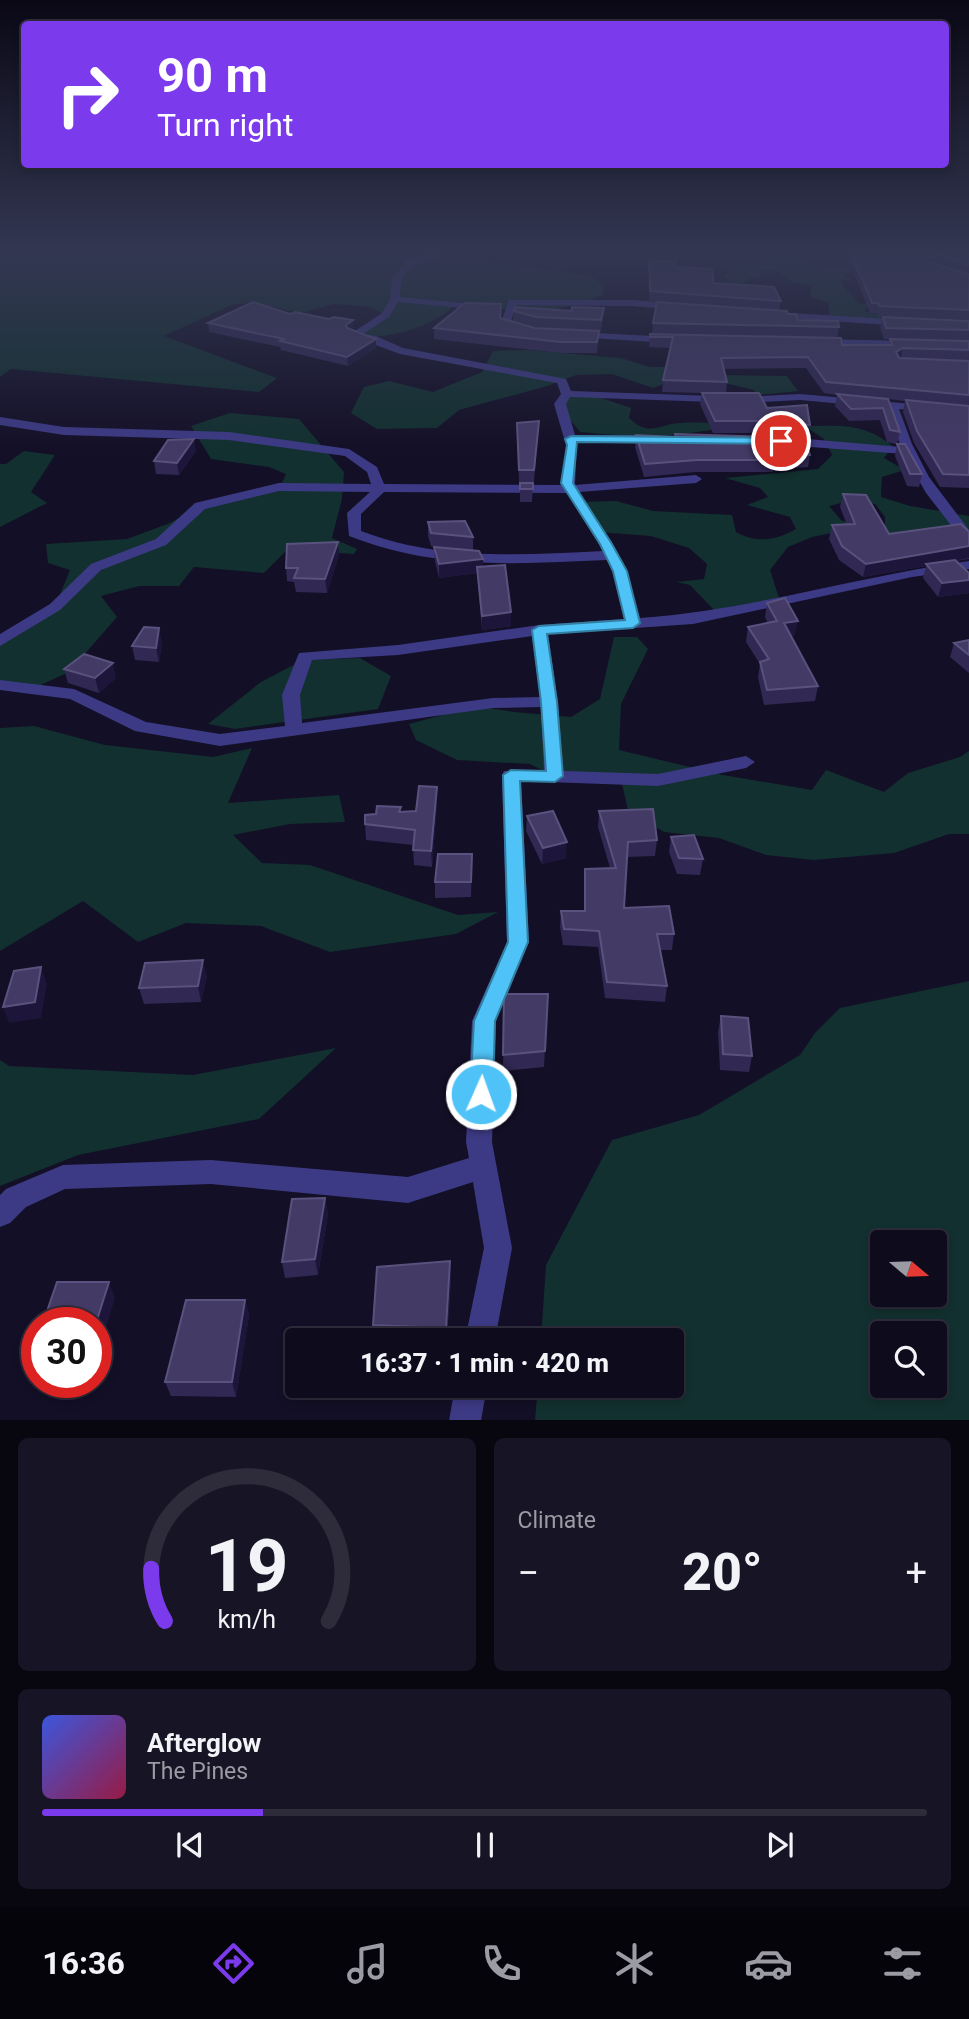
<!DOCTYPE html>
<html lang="en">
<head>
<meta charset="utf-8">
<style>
	body { margin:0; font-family:Roboto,sans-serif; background:#171425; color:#f1f3f6; height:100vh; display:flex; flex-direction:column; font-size:26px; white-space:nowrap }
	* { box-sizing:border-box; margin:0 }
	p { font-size:23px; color:#9b9ba3 }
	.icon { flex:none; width:38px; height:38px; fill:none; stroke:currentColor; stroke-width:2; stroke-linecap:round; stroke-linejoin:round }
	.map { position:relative; height:1420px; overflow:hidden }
	.details { display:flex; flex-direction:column; gap:18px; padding:18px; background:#08060f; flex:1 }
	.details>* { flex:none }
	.banner { position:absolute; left:21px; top:21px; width:928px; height:147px; border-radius:7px; box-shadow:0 4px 10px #0003,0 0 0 2px #2e2b3b; background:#7c3aed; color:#fff; overflow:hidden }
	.needle { width:46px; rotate:109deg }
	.tools { position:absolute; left:870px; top:1230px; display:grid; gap:14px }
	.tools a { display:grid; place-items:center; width:77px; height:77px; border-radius:7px; background:#0e0b1c; box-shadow:0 4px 10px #0003,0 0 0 2px #2e2b3b; font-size:35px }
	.speed { position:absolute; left:21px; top:1307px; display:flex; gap:14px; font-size:35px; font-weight:700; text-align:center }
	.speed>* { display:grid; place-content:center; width:91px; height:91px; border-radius:50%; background:#0e0b1c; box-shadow:0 4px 10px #0003,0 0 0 2px #2e2b3b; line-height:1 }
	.speed .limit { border:10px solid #d22; background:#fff; color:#111 }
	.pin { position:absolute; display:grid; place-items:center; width:60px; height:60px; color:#fff; margin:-30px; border:4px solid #fff; border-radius:50%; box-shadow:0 2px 7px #0007 }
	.me { position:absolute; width:77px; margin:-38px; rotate:2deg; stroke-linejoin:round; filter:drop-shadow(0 0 5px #0008) }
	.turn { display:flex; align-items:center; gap:24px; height:147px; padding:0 21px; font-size:32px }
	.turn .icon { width:91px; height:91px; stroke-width:2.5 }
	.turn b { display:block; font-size:49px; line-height:60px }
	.big { font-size:52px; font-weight:800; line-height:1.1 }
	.details .tile { flex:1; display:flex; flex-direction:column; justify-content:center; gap:10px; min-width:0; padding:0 24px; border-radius:10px; background:#171425 }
	.details .dial { align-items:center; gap:0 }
	.dial svg { height:182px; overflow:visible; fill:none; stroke:#2e2b3b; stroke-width:7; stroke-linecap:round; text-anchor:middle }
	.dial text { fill:#f1f3f6; stroke:none }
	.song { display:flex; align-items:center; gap:21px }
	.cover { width:84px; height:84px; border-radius:10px; background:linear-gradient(135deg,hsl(230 70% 55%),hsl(340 70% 35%)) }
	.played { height:7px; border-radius:4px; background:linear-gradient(90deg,#7c3aed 25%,#2e2b3b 25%) }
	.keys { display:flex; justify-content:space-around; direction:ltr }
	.heat { display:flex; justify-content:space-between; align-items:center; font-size:38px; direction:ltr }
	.details .tiles { flex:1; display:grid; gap:18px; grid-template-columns:1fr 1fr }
	.tile:last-child { grid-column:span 2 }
	.trip { position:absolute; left:285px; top:1328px; width:399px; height:70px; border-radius:7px; background:#0e0b1c; box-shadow:0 4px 10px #0003,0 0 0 2px #2e2b3b; font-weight:800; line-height:70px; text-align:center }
	.tab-bar { display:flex; height:112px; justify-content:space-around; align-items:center; background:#06040b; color:#9b9ba3 }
	.tab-bar .icon { width:49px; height:49px }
	.tab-bar .current { color:#7c3aed }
	.tab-bar b { font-size:32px; color:#f1f3f6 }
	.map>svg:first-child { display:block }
	.green { fill:#12302f; fill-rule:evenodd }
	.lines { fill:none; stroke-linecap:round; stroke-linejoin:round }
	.minor { fill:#3d3a85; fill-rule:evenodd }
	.wall { fill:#312854 }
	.shaded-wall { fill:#1d163a }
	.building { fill:#433a66; stroke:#5a527e; stroke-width:2 }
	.route { fill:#4fc3f7; stroke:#337fa1; stroke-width:2 }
</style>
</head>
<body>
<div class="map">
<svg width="969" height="1421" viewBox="0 0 969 1421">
	<rect width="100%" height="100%" fill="#130f26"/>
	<g class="green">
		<path d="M0 253H421L589 275 604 286 602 296 529 317 508 315 509 309 453 307C429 328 386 341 354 335L385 315 370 307 333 304 301 313 255 303 234 304 164 336 277 378 259 392 11 369 0 377Z"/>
		<path d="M768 253H854L858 255 825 254 822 256 830 258 809 262C830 273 850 262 872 269L852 270 844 276 854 280H841C844 291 853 293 858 303L911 310 866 308 865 312 899 317 892 329 872 319 830 317 828 302 810 297 811 286 792 282 776 270 759 271 761 277 751 278 737 286 723 277 730 269 712 264 756 263 771 258Z"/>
		<path d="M527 350 621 358 650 367H699L720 375 787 376 798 391 756 395 754 390C719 381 687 374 653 388L612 374 576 375 547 386 459 410 437 428 377 429 351 413 364 387 389 381 433 392 482 372 493 351Z"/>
		<path d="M567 394 601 398 631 408 629 418C649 437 657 425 680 423 698 422 717 423 736 425 676 438 640 438 580 432L562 410Z"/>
		<path d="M230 413 299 419 344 472 342 499 332 538 357 549 354 554 287 550 264 573 194 567 179 586H139L101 596 117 617 69 672 32 689 0 685V641L55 607 70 570 48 563 46 544 127 539 170 523 200 506 280 487 286 474 269 467 211 459 191 426Z"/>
		<path d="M804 426C841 426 862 422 893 446L884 458 905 470 882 477 881 497 910 506 969 516V537L885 544V517L875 504 854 500 829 506 841 520 861 527 812 537 788 547 770 570 780 601 714 610 690 585 676 582 704 579 707 564 689 548 651 536 598 532 579 502 616 501 653 511 732 515 736 532C756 544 777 540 796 529L790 517 747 505 768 497 760 488 725 478 818 469 832 455 824 439Z"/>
		<path d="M24 451 55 455 31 492 47 503 0 527V464H6Z"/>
		<path d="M614 637H637L648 649 621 704 619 750 723 775 812 790 826 770 884 792 908 773 960 757 969 751V834H949L894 853 814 860 766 855 719 838 664 832 628 810 621 779 554 776 530 764 457 760 416 740 409 724 476 706 514 712 571 717 600 699Z"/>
		<path d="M360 658 391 676 378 709 235 729 208 724 261 682 303 660Z"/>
		<path d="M34 726 105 745 213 757 252 748 228 803 339 795 345 822 290 824 233 835 262 863 310 865 458 915 498 912 456 934 330 952 261 926 186 923 138 942 83 901 0 951V728Z"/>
		<path d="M969 981V1420H535L538 1386H672V1340H541L546 1265 612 1140 699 1115 800 1055 815 1033 840 1008ZM882 1242H934V1295H882ZM882 1334H934V1386H882Z"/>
		<path d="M336 1048 259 1119 78 1155 0 1186V1060L9 1066 193 1075Z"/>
	</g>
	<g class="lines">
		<g class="minor">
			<path d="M432 253H444C419 268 401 259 400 297L482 305 485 306V310L398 302 389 317 363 334 376 336 403 348 566 379 571 391 743 397 800 394 969 409V415L899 409 912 444 929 477 969 530V543L964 542 926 493 904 454 784 445 778 441 784 437 901 447 887 408 800 400 743 403 570 397 566 404 575 435H658L664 439 658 443H577L575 485 696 475 702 479 696 483 579 492 627 571 640 618C751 610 859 576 969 561V569L912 577 693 624 548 634 558 702 563 771 658 774 746 756 755 762 746 768 658 786 521 781 529 942 496 1021 492 1142 512 1248 495 1340H465L484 1248 473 1182 408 1203 211 1184 65 1189 26 1207 10 1223 0 1227V1195L6 1189 63 1165 211 1160 408 1177 469 1158 466 1142 472 1021 507 942 502 775 504 771 544 770 541 707 493 708 220 746 135 731 70 699 0 690V680L74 689 146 722 220 734 285 726 282 695 299 653 398 645 539 625 624 619 613 571 607 560C516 564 436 570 349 536L347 513 370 492 279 491 205 509 166 545 101 570 60 610 0 646V634L50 604 91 564 156 539 195 503 279 483 371 484 367 472 345 456 229 440 64 435 0 425V417L64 427 229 432 349 449 377 467 384 484 562 485 566 445 554 404 561 394 557 383 400 354 349 335 382 313 390 299 392 279 406 261ZM384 492 567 493 603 551C520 555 439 561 361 531V514ZM532 636 540 697 493 698 302 723 300 695 312 660 398 655Z"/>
			<path d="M509 300H633L677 304 682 307 677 310 633 306 516 305 510 324 526 331 521 334 500 325Z"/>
			<path d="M775 312 904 320 909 323 904 326 772 317 770 315Z"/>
			<path d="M577 332 672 337 677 340 672 343 573 337 572 335Z"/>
			<path d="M819 339 913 341 918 344 913 347 815 344V340Z"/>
			<path d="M455 1386H487L481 1421H449Z"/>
		</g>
	</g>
	<g class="wall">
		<path d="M851 253H914L930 263 969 274V320L877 316 876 313H870L849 261Z"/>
		<path d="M917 253H969V274L936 264Z"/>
		<path d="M649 260 675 267 713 283 781 301 779 310 649 301Z"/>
		<path d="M604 308 601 331 535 327 513 321 514 311H572Z"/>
		<path d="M290 314 329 319 353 320V329L352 330 376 348 348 366 281 350 280 347 209 332 208 323Z"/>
		<path d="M788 314 798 320 839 327 837 338 652 333 653 323Z"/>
		<path d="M883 317 969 321V340L884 339 880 328Z"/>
		<path d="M501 318 535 328 599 331 597 353H560L434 339V328Z"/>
		<path d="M650 334 842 345H889L890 339 969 341V488L940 487 914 443 903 412 905 401 888 399 900 432 897 444 887 442 880 420 849 421 835 406 837 395 824 393 806 368 724 369 727 382 726 393 810 425 808 437 758 433H713L700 404 702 393 662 392 663 380 670 348 649 347Z"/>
		<path d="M539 421 534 482H519L517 423Z"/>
		<path d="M675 434 810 455 808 467 774 469 773 472H696L644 477 635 447 636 435 675 437Z"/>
		<path d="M897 444 922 474 919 487 907 486 895 456Z"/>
		<path d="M196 451 179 475 156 474 154 461Z"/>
		<path d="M520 483H533L532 502H520Z"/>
		<path d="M843 494 889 534 969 532V559L956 561 969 573V593L938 597 923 578 926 566 863 577 839 560 829 539 832 525H847L840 507Z"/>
		<path d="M428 522 473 537V551L431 546 428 536Z"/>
		<path d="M434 547 483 559V567L511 626 482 630 477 573 439 578 435 561Z"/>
		<path d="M339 555 327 593 296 592 294 582 287 581 286 568Z"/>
		<path d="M767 603 795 635 791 636 818 686 815 701 764 705 758 677 760 664 746 642 748 627 768 623 765 617Z"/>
		<path d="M969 640V673L950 657 954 643Z"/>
		<path d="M162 643 159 662 135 660 132 646Z"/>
		<path d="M64 669 116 678 99 693 68 683Z"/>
		<path d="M437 787V803L432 867 414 865 413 845 366 840 365 824 376 814 401 807V812L416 811Z"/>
		<path d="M599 811 657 840 655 856 627 857 624 908 674 934 672 950H660L667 986 665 1002 605 998 598 947 563 945 560 927 561 911H584L585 869 610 868 598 827Z"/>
		<path d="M527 816 566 858 542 864 526 831Z"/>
		<path d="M671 837 703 859 700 875 677 874 669 852Z"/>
		<path d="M472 854 471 897 435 898V882Z"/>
		<path d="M207 976 201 1002 144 1004 139 988Z"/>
		<path d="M504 994H548L544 1067 503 1071Z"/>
		<path d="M721 1016 752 1056 749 1072 720 1070 718 1032Z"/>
		<path d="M325 1198 328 1214 318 1275 285 1278 282 1262Z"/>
		<path d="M451 1277 447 1340H375L373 1325Z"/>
		<path d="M245 1300 249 1315 236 1397 171 1396 165 1382Z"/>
	</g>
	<g class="shaded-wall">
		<path d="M353 320V329L346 334V325Z"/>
		<path d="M376 339V348L348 366 347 357Z"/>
		<path d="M903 348 901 358 893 363 896 352Z"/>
		<path d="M194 439 196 451 179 475 177 463Z"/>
		<path d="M338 542 339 555 327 593 325 579Z"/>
		<path d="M969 546V558L927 566 926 564V566L863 577 866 564Z"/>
		<path d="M483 559V572L477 567V573L439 578V564Z"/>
		<path d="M969 580V593L938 597 942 583Z"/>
		<path d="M511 612V626L482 630V616Z"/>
		<path d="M798 621 795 635 782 637 784 623Z"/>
		<path d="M159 628 162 643 159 662 156 648Z"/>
		<path d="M113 663 116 678 99 693 95 678Z"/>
		<path d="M437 787V803L432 867 431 851Z"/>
		<path d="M567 842 566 858 542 864 543 848Z"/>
		<path d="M203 960 207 976 201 1002 198 986Z"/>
		<path d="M41 967 47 984 41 1018 9 1023 3 1007Z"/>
		<path d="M325 1198 328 1214 318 1275 315 1259Z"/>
		<path d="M450 1261 451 1277 446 1340V1328Z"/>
		<path d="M109 1282 115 1298 98 1354 96 1350V1323Z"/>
		<path d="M245 1300 249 1315 236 1397 232 1382Z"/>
	</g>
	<g class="building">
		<path d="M851 253H914L930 263 969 274V310L879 306 878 303H872Z"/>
		<path d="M936 253H969V264L938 254Z"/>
		<path d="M649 260 676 261 675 267 713 269V283L774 287 781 301 650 291Z"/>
		<path d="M253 302 290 314 295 312 329 319 334 317 353 320 346 325 347 328 376 339 347 357 280 341 284 339 208 323Z"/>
		<path d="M657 302 787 311 788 314H796L798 320 838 321 839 327 653 323Z"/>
		<path d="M465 303 501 304 500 318 535 328 599 331 597 342H561L434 328Z"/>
		<path d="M515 307 572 311V307L604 308 601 320 536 317 514 311Z"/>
		<path d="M883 317 969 321V330L886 328Z"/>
		<path d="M650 334 841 338 842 345H892L890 339 969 341V350L903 348 896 352 899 358 969 361V395L826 382 808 357 721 358 727 382 663 380 673 337H650Z"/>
		<path d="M702 393H759L767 408 807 405 810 425 760 421H715Z"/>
		<path d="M837 394 888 399 900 432 890 430 883 408 851 409Z"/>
		<path d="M906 400 969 406V475L943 474 917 431Z"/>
		<path d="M539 421 534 470H519L517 423Z"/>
		<path d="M675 434 805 438 810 455 771 456 775 460H697L645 464 636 435 676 437Z"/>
		<path d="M194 439 177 463 154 461 168 440Z"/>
		<path d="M897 444H905L922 474H910Z"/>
		<rect x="520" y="483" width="13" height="6"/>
		<path d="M843 494 866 495 889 534 961 524 969 532V546L866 564 842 546 832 525 855 524Z"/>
		<path d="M465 521 473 537 431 533 428 522Z"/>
		<path d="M338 542 325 579 294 578 298 568H286L287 544Z"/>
		<path d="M434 547 479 551 483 559 439 564Z"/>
		<path d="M955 560 969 573V580L942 583 926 564Z"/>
		<path d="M505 565 511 612 482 616 477 567Z"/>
		<path d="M785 598 798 621 784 623 818 686 767 690 760 662 769 659 748 627 777 621 767 603Z"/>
		<path d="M144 627 159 628 156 648 132 646Z"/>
		<path d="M969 640V655L954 643Z"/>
		<path d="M84 654 113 663 95 678 64 669Z"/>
		<path d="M419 786 437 787 431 851 413 850 415 830 365 824V815L376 814 377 806 401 807 399 812 416 811Z"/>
		<path d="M653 809 657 840 628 842 624 908 669 906 674 934H657L667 986 607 982 599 931 564 929 561 911H585V869L616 868 599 811Z"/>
		<path d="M553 811 567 842 543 848 527 816Z"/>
		<path d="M694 835 703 859 679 858 671 837Z"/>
		<path d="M438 854H472L471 882H435Z"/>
		<path d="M203 960 198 986 139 988 145 963Z"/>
		<path d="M41 967 35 1002 3 1007 14 971Z"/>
		<path d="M504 994H548L545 1051 503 1055Z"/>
		<path d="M721 1016 748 1018 752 1056 723 1054Z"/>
		<path d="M325 1198 315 1259 282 1262 292 1199Z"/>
		<path d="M450 1261 446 1328 373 1325 377 1267Z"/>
		<path d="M57 1282H109L96 1323H43Z"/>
		<path d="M186 1300H245L232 1382H165Z"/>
	</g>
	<linearGradient id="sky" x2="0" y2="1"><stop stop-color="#0a0815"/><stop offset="0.56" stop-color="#333752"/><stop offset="1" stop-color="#333752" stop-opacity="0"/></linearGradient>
	<rect width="969" height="452" fill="url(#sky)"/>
	<path class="route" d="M571 436 781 438 786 441 781 444 577 442 573 483 612 544 627 571 640 623 633 628 547 634 557 702 563 776 555 782 520 781 528 942 495 1021 493 1094 489 1101 481 1104 473 1101 470 1094 474 1021 508 942 503 775 511 770 546 771 541 702 532 630 539 626 625 620 613 571 600 544 561 483 567 445 565 439Z"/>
</svg>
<div class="tools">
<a><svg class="needle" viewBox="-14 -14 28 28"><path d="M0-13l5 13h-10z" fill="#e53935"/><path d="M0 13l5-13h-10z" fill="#9b9ba3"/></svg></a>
<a><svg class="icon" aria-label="search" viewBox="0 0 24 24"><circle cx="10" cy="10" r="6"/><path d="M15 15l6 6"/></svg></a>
</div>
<div class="speed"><div class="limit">30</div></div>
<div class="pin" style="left:781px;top:441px;background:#d93025"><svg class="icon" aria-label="arrive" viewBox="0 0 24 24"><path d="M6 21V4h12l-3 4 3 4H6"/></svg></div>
<svg class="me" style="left:481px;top:1094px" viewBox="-20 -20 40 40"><circle r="17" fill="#4fc3f7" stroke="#fff" stroke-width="3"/><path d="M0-11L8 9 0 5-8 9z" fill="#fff"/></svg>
<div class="trip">16:37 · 1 min · 420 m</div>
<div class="banner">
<div class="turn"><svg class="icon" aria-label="right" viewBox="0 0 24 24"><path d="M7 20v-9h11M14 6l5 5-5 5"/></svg><div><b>90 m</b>Turn right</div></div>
</div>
</div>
<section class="details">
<div class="tiles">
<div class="tile dial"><svg viewBox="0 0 100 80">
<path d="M14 69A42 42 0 1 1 86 69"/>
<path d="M14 69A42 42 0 0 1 8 46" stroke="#7c3aed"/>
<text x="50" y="56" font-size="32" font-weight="700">19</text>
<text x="50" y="72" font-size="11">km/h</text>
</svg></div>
<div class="tile"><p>Climate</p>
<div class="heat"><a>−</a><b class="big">20°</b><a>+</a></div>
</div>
<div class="tile">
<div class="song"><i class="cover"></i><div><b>Afterglow</b><p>The Pines</p></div></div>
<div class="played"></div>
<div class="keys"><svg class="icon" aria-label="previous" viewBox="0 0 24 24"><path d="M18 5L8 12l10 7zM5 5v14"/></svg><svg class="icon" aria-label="pause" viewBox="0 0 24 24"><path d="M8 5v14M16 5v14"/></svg><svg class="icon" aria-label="next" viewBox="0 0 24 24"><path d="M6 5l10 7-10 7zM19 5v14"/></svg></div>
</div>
</div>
</section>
<nav class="tab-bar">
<b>16:36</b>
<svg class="icon current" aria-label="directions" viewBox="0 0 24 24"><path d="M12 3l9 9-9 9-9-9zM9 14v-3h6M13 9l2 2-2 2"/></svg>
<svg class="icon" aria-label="music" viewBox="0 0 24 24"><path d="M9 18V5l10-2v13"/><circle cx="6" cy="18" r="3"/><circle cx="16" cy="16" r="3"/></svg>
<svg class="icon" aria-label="phone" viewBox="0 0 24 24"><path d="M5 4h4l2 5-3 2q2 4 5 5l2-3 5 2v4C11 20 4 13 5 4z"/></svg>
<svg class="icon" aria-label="climate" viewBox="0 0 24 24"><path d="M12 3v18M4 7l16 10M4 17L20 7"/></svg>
<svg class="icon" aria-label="car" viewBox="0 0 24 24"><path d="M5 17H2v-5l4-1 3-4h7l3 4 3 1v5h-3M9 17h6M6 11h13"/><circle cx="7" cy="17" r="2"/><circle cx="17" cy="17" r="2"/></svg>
<svg class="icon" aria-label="filters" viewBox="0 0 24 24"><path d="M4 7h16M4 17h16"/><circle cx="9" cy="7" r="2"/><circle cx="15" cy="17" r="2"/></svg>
</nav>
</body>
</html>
